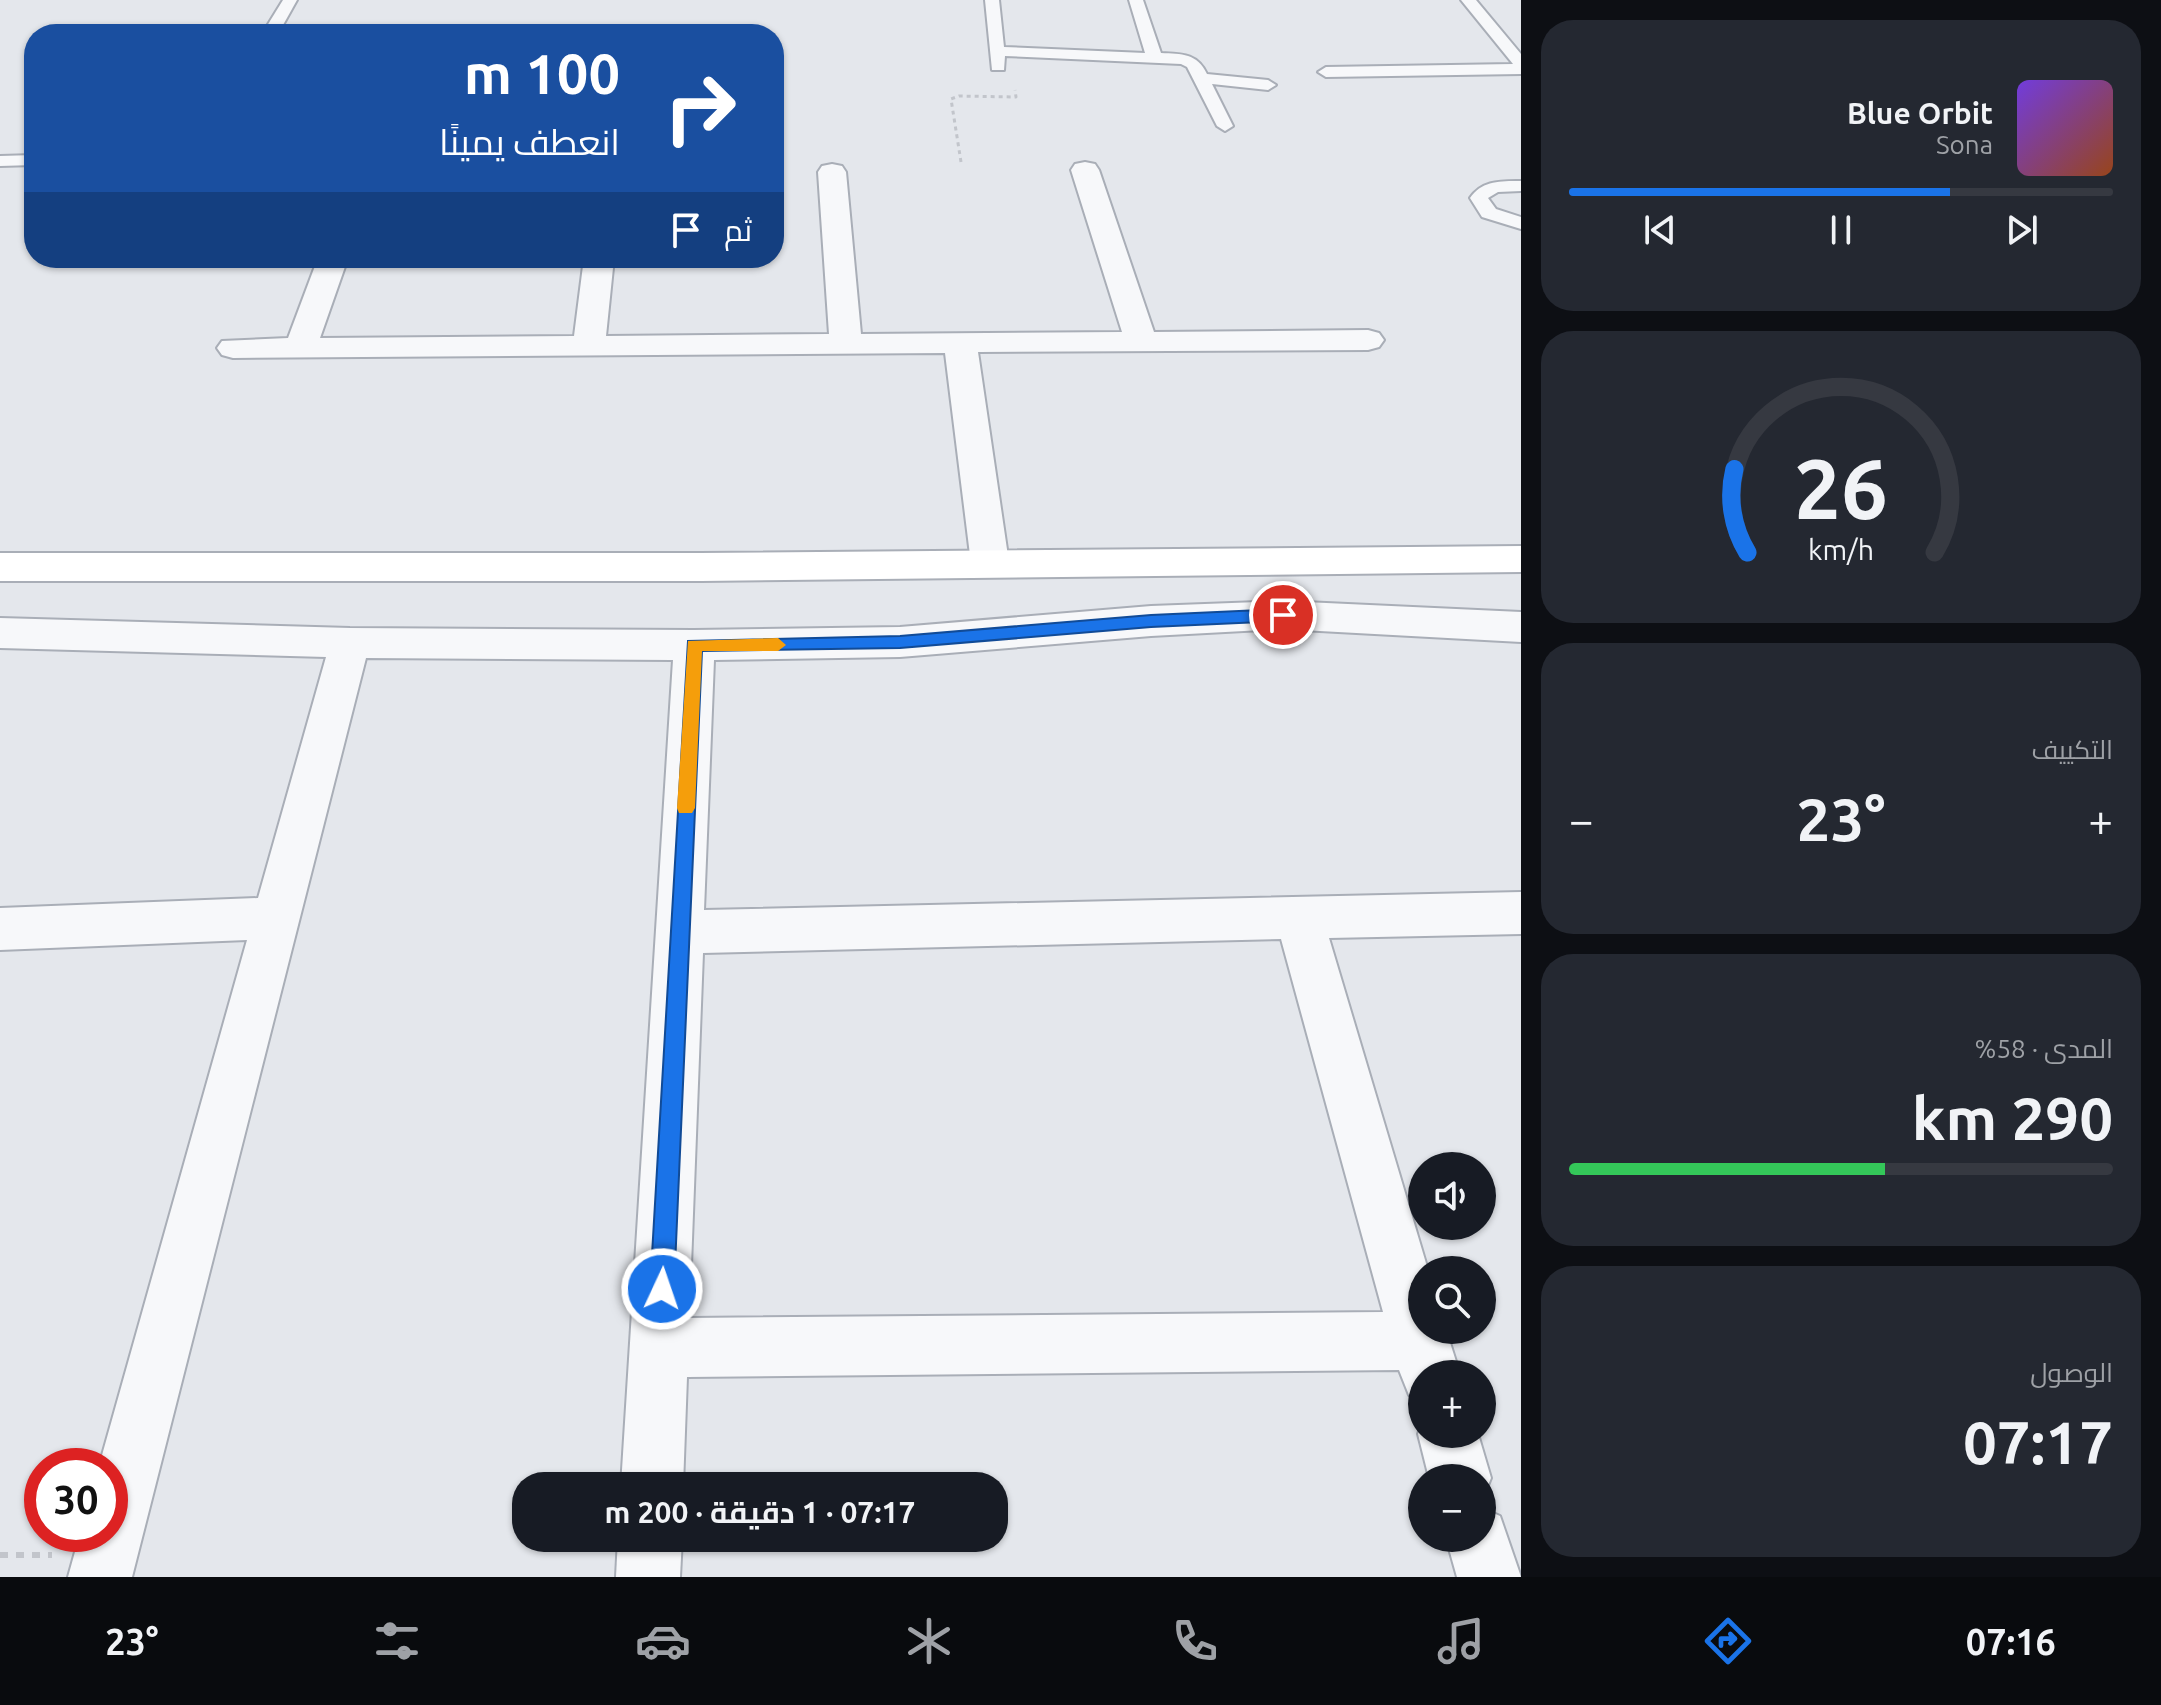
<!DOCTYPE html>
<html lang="ar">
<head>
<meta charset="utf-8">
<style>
	body { margin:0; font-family:Ubuntu,Cairo,sans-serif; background:#242831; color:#f1f3f6; direction:rtl; height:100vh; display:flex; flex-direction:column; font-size:30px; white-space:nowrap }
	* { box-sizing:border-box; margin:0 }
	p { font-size:26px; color:#9ea1a6 }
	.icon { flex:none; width:44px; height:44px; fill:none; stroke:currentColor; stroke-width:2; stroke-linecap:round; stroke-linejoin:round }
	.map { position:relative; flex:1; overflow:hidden; direction:ltr }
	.side { display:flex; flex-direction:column; gap:20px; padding:20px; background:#0d0f14; width:640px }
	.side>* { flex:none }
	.hud { position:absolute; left:24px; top:24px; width:760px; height:244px; border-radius:32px; box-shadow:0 2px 6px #0004; direction:rtl; background:#1a4fa0; color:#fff; overflow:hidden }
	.controls { position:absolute; left:1408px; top:1152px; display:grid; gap:16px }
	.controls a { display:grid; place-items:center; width:88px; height:88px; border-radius:50%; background:#171b24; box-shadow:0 2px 6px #0004; font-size:40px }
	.speed { position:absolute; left:24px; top:1448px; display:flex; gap:16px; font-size:40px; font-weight:700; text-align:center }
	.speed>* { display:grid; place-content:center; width:104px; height:104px; border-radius:50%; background:#171b24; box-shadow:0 2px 6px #0004; line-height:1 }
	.speed .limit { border:12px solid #d22; background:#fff; color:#111 }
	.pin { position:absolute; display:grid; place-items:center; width:68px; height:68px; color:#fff; margin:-34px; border:4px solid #fff; border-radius:50%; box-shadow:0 2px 8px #0007 }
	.me { position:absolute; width:88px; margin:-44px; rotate:3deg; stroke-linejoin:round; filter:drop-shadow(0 0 6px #0008) }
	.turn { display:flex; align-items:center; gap:28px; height:168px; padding:0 32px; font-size:36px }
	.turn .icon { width:104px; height:104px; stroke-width:2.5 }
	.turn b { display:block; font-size:56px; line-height:68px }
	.then { display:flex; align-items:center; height:76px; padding:0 32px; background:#0003; gap:16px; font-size:30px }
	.big { font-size:60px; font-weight:700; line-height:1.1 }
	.side .tile { flex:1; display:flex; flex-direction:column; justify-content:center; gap:12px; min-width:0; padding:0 28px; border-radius:32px; background:#242831 }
	.side .dial { align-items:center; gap:0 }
	.dial svg { height:208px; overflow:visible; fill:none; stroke:#363941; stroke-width:7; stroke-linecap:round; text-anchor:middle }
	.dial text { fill:#f1f3f6; stroke:none }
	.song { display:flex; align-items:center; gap:24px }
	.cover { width:96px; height:96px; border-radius:12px; background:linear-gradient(135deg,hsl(260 70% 55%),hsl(20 70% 35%)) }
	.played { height:8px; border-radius:4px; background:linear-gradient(90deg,#1a73e8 70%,#363941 70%) }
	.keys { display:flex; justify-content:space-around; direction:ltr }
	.heat { display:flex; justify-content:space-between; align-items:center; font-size:44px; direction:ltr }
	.charge { height:12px; border-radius:6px; background:linear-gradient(90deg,#34c759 58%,#363941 0) }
	.trip { position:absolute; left:512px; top:1472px; width:496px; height:80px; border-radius:32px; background:#171b24; box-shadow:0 2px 6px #0004; font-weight:700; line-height:80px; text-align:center; direction:rtl }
	.dock { display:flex; height:128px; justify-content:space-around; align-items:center; background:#090b0e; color:#9ea1a6 }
	.dock .icon { width:56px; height:56px }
	.dock .current { color:#1a73e8 }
	.dock b { font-size:36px; color:#f1f3f6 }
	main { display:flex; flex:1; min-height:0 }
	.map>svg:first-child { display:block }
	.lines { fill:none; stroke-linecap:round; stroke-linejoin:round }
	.lane-casing { stroke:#a9aeb7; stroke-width:4 }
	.street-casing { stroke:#a9aeb7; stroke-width:4 }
	.secondary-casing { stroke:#a9aeb7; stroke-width:4 }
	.path-far1 { stroke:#c2c5cb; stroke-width:3; stroke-dasharray:4 4; stroke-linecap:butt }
	.path { stroke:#c2c5cb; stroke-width:6; stroke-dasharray:8 8; stroke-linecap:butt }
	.lane { fill:#f7f8fa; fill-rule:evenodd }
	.street { fill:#f7f8fa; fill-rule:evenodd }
	.secondary { fill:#fff; fill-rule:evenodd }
	.route { fill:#1a73e8; stroke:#114b97; stroke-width:2 }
	.slow { fill:#f59e0b }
</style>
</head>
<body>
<main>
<section class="side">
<div class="tile">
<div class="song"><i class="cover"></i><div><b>Blue Orbit</b><p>Sona</p></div></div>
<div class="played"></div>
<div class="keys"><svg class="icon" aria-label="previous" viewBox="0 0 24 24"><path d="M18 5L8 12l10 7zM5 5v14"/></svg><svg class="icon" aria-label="pause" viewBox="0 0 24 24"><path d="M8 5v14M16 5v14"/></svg><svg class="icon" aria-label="next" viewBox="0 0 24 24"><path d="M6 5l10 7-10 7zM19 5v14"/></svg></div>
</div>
<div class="tile dial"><svg viewBox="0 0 100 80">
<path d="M14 69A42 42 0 1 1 86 69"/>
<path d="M14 69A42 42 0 0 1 9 37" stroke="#1a73e8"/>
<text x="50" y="56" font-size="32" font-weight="700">26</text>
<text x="50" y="72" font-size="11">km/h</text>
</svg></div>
<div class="tile"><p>التكييف</p>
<div class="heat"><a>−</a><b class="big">23°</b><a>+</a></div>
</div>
<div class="tile"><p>المدى · 58%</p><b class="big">290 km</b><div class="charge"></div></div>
<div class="tile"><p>الوصول</p><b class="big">07:17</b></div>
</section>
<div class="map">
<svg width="1521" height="1577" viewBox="0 0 1521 1577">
	<rect width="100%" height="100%" fill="#e4e7ec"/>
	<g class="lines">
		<defs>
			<g id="lane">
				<path d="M283 0H297L278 34H262Z"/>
				<path d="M985 0H999L1004 47 1145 53 1129 0H1143L1161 53C1182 54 1197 53 1207 74L1268 80 1276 85 1268 90 1212 84 1233 126 1225 131 1217 126 1187 67 1181 64 1005 56 1004 70H992Z"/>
				<path d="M1461 0H1476L1521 54V74L1326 77 1318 72 1326 67 1513 64Z"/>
				<path d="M34 155V165L0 166V156Z"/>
				<path d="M1516 181H1521V191L1498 192 1488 198 1496 209 1521 217V229L1482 217 1470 198C1481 182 1497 181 1516 181Z"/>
			</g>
			<g id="street">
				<path d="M1085 162 1095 164 1099 170 1154 332 1368 330 1379 333 1384 340 1379 347 1368 350 978 352 1009 563 1003 573 990 577 977 573 971 563 945 353 233 358 222 355 217 348 222 341 288 338 318 258H348L320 338 574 336 584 258H614L606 336 829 334 818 172 822 166 832 164 842 166 846 172 861 334 1122 332 1071 170 1075 164Z"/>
				<path d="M1283 601 1521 612V642L1283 629 1151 636 900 657 714 660 704 910 1521 892V934L1329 938 1428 1270H1422V1330H1446L1460 1374H1422V1400L1409 1395 1399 1370 687 1377 683 1486H621L673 660 366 658 132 1577H68L80 1534H110V1466H99L247 940 0 950V908L258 898 326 657 0 648V618L350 628 694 630 900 627 1151 606ZM1281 939 1383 1312 689 1318 703 953Z"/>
				<path d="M1422 1423V1434H1478L1491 1478 1482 1500V1478H1429L1418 1434Z"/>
				<path d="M1482 1508 1500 1516 1521 1577H1457L1446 1538H1482Z"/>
				<path d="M618 1538H682L680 1577H616Z"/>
			</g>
			<path id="secondary" d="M1521 546V572L701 581H0V553H701Z"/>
		</defs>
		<use href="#lane" class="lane-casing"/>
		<use href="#street" class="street-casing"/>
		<use href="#secondary" class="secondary-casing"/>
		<path class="path-far1" d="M961 162 951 99 959 96 1016 97 1015 90"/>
		<path class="path" d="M0 1555H52"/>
		<use href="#lane" class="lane"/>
		<use href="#street" class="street"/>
		<use href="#secondary" class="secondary"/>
	</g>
	<path class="route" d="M1283 609 1292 615 1283 621 1151 627 900 648 702 651 674 1289 670 1297 662 1301 653 1297 650 1289 688 641 900 636 1151 615Z"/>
	<path class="slow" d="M778 638 786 645 778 651H702L695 808 692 813H679L677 808 688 641Z"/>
</svg>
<div class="controls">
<a><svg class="icon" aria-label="sound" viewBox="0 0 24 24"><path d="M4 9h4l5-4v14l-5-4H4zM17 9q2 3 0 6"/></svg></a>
<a><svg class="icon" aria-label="search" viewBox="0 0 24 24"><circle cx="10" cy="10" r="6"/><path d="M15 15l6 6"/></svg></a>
<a>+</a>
<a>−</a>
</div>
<div class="speed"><div class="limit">30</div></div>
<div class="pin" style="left:1283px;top:615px;background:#d93025"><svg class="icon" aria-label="arrive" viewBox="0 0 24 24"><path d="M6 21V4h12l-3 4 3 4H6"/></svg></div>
<svg class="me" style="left:662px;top:1289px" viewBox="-20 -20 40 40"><circle r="17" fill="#1a73e8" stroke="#fff" stroke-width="3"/><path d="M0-11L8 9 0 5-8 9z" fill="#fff"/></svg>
<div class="trip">07:17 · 1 دقيقة · 200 m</div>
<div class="hud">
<div class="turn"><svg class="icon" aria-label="right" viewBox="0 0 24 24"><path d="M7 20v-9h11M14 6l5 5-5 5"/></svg><div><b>100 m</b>انعطف يمينًا</div></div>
<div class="then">ثم<svg class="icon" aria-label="arrive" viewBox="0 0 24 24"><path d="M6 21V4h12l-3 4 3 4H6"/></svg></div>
</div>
</div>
</main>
<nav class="dock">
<b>07:16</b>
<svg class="icon current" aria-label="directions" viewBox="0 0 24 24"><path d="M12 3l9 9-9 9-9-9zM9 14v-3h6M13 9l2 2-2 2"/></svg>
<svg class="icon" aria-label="music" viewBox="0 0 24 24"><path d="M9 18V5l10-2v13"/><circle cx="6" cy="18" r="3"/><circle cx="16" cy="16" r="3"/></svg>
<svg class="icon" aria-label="phone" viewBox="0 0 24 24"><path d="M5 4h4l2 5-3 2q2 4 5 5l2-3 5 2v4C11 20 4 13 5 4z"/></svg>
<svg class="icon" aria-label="climate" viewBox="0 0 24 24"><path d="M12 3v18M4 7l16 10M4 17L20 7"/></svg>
<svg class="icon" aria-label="car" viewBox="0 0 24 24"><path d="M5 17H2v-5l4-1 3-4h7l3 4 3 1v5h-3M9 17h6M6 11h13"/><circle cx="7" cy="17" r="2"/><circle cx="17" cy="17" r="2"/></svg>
<svg class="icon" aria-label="filters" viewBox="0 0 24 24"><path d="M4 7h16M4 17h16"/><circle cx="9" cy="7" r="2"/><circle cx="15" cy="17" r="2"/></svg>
<b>23°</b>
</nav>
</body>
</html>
